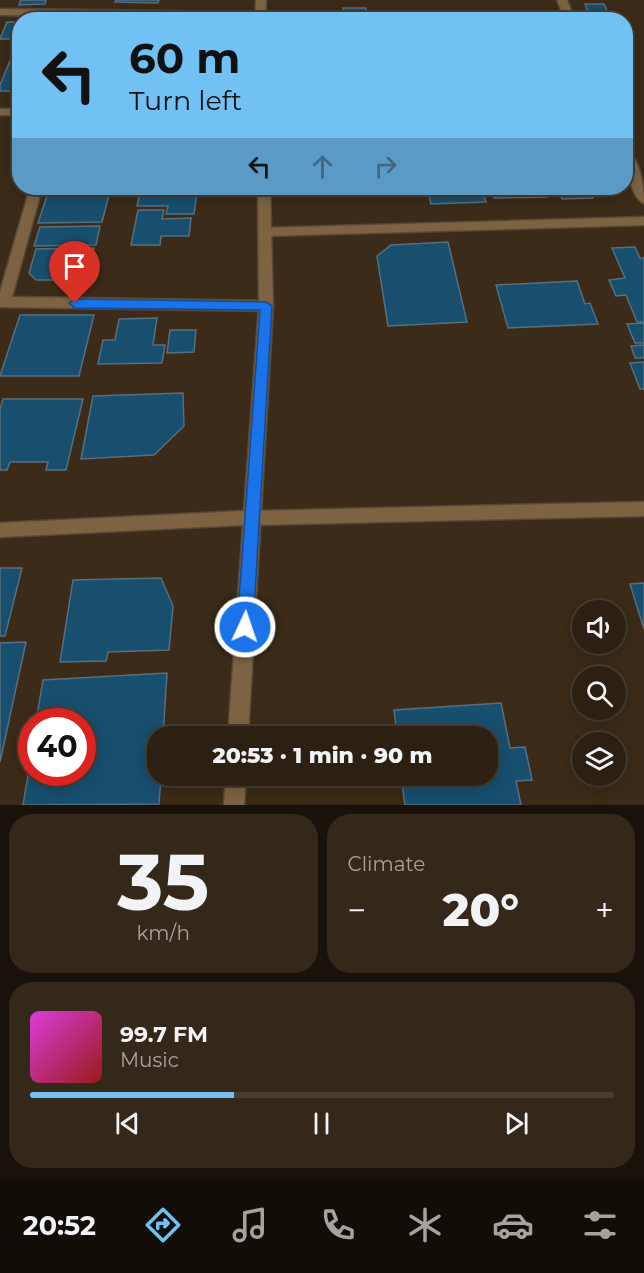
<!DOCTYPE html>
<html lang="en">
<head>
<meta charset="utf-8">
<style>
	body { margin:0; font-family:Montserrat,sans-serif; background:#34281b; color:#f1f3f6; height:100vh; display:flex; flex-direction:column; font-size:22px; white-space:nowrap }
	* { box-sizing:border-box; margin:0 }
	p { font-size:20px; color:#a6a39f }
	.icon { flex:none; width:33px; height:33px; fill:none; stroke:currentColor; stroke-width:2; stroke-linecap:round; stroke-linejoin:round }
	.map { position:relative; height:805px; overflow:hidden }
	.side { display:flex; flex-direction:column; gap:9px; padding:9px; background:#18120a; flex:1 }
	.side>* { flex:none }
	.banner { position:absolute; left:12px; top:12px; width:621px; height:183px; border-radius:24px; box-shadow:0 3px 15px #0003,0 0 0 2px #483e32; background:#72c1f5; color:#111; overflow:hidden }
	.buttons { position:absolute; left:572px; top:600px; display:grid; gap:12px }
	.buttons a { display:grid; place-items:center; width:54px; height:54px; border-radius:50%; background:#2c2012; box-shadow:0 3px 15px #0003,0 0 0 2px #483e32; font-size:30px }
	.speed { position:absolute; left:18px; top:708px; display:flex; gap:12px; font-size:30px; font-weight:700; text-align:center }
	.speed>* { display:grid; place-content:center; width:78px; height:78px; border-radius:50%; background:#2c2012; box-shadow:0 3px 15px #0003,0 0 0 2px #483e32; line-height:1 }
	.speed .limit { border:9px solid #d22; background:#fff; color:#111 }
	.pin { position:absolute; display:grid; place-items:center; width:51px; height:51px; color:#fff; margin:-62px -26px; border-radius:50% 50% 50% 0; rotate:-45deg; box-shadow:0 0 6px #0007 }
	.pin .icon { rotate:45deg }
	.me { position:absolute; width:66px; margin:-33px; rotate:3deg; stroke-linejoin:round; filter:drop-shadow(0 0 4px #0008) }
	.turn { display:flex; align-items:center; gap:21px; height:126px; padding:0 18px; font-size:27px }
	.turn .icon { width:78px; height:78px; stroke-width:2.5 }
	.turn b { display:block; font-size:42px; line-height:51px }
	.lanes { display:flex; align-items:center; height:57px; padding:0 18px; background:#0003; justify-content:center; gap:30px; direction:ltr }
	.lanes .off { opacity:.35 }
	.big { font-size:45px; font-weight:800; line-height:1.1 }
	.side .widget { flex:1; display:flex; flex-direction:column; justify-content:center; gap:9px; min-width:0; padding:0 21px; border-radius:24px; background:#34281b }
	.side .dial { align-items:center; gap:0 }
	.dial b { font-size:78px; line-height:1 }
	.song { display:flex; align-items:center; gap:18px }
	.cover { width:72px; height:72px; border-radius:9px; background:linear-gradient(135deg,hsl(300 70% 55%),hsl(0 70% 35%)) }
	.played { height:6px; border-radius:3px; background:linear-gradient(90deg,#72c1f5 35%,#483e32 35%) }
	.keys { display:flex; justify-content:space-around; direction:ltr }
	.heat { display:flex; justify-content:space-between; align-items:center; font-size:33px; direction:ltr }
	.side .tiles { flex:1; display:grid; gap:9px; grid-template-columns:1fr 1fr }
	.widget:last-child { grid-column:span 2 }
	.trip { position:absolute; left:147px; top:726px; width:351px; height:60px; border-radius:24px; background:#2c2012; box-shadow:0 3px 15px #0003,0 0 0 2px #483e32; font-weight:800; line-height:60px; text-align:center }
	.tabs { display:flex; height:96px; justify-content:space-around; align-items:center; background:#120d07; color:#a6a39f }
	.tabs .icon { width:42px; height:42px }
	.tabs .on { color:#72c1f5 }
	.tabs b { font-size:27px; color:#f1f3f6 }
	.map>svg:first-child { display:block }
	.building { fill:#184e6e; stroke:#576f7f; stroke-width:1.5 }
	.lines { fill:none; stroke-linecap:round; stroke-linejoin:round }
	.minor-casing { stroke:#584937; stroke-width:3 }
	.tertiary-casing { stroke:#584937; stroke-width:3 }
	.minor { fill:#7e6343; fill-rule:evenodd }
	.tertiary { fill:#7e6343; fill-rule:evenodd }
	.route { fill:#1a73e8; stroke:#114b97; stroke-width:1.5 }
</style>
</head>
<body>
<div class="map">
<svg width="644" height="805" viewBox="0 0 644 805">
	<rect width="100%" height="100%" fill="#3b2b18"/>
	<g class="building">
		<path d="M21 0H46L45 4 19 5Z"/>
		<path d="M116 0H159L158 3 115 2Z"/>
		<path d="M585 4H604L608 13H588Z"/>
		<path d="M343 8H366L367 20H344Z"/>
		<path d="M589 15H607L609 20H591Z"/>
		<path d="M7 22H20V39H0Z"/>
		<path d="M12 56H20V91H0V85Z"/>
		<path d="M141 188H207L206 192H197L194 214H166L168 206H137Z"/>
		<path d="M353 188H423L424 192 353 194Z"/>
		<path d="M427 188H482L486 202 431 204Z"/>
		<path d="M491 188H543L547 197 494 198Z"/>
		<path d="M557 188H607L602 193H591L593 198 562 199Z"/>
		<path d="M109 195 102 222 38 223 47 196Z"/>
		<path d="M138 210H164L162 219 191 218 189 236H161L160 245H131Z"/>
		<path d="M100 226 96 245 34 246 40 227Z"/>
		<path d="M448 242 467 322 388 326 377 256 391 245Z"/>
		<path d="M635 247 640 258H644V322H637L626 295 616 296 609 280 625 278 612 248Z"/>
		<path d="M94 248 91 263H82L79 280H36L29 273 36 249Z"/>
		<path d="M577 281 585 304 590 303 598 324 508 328 496 285Z"/>
		<path d="M20 315H94L79 376H0Z"/>
		<path d="M157 318 153 345H165L162 363 98 364 103 340H115L119 319Z"/>
		<path d="M644 323V343H635L627 324Z"/>
		<path d="M170 330H196L194 352 167 353Z"/>
		<path d="M644 345V358H635L631 346Z"/>
		<path d="M644 362V389H640L630 363Z"/>
		<path d="M183 393 184 426 154 455 81 459 93 396Z"/>
		<path d="M3 399H83L66 470H46L48 462H10L7 470H0V409Z"/>
		<path d="M0 568H22L5 636H0Z"/>
		<path d="M161 578 173 606 169 650 108 652 106 661 60 662 73 580Z"/>
		<path d="M644 583V629L630 584Z"/>
		<path d="M26 642 0 762V643Z"/>
		<path d="M167 673 163 736H158V776H161L159 804 23 805 32 751V772H82V722H36L43 680Z"/>
		<path d="M501 703 510 748 525 747 532 780 516 781 521 805H405L401 776H488V736H397L394 710Z"/>
	</g>
	<g class="lines">
		<defs>
			<g id="minor">
				<path d="M557 0H567L575 20H565Z"/>
				<path d="M0 9 260 12 265 15 260 18 0 15Z"/>
				<rect x="0" y="109" width="20" height="6"/>
				<path d="M626 151C640 156 644 189 644 203 631 199 625 162 626 151Z"/>
				<path d="M30 188H42L12 297 266 301 273 306 266 311 0 307V292Z"/>
				<path d="M644 217V225L265 236 259 232 265 228Z"/>
				<path d="M644 502V516L251 525 245 523 243 518 245 513 251 511Z"/>
			</g>
			<g id="tertiary">
				<path d="M256 0H266L265 20H255Z"/>
				<path d="M258 188H270L273 306 248 736H228L243 525 0 537V523L244 511 259 306Z"/>
				<path d="M226 776H246L244 805H224Z"/>
			</g>
		</defs>
		<use href="#minor" class="minor-casing"/>
		<use href="#tertiary" class="tertiary-casing"/>
		<use href="#minor" class="minor"/>
		<use href="#tertiary" class="tertiary"/>
	</g>
	<path class="route" d="M75 299 266 302 272 306 253 627 251 632 245 635 239 632 237 627 260 310 75 308 69 303Z"/>
</svg>
<div class="buttons">
<a><svg class="icon" aria-label="sound" viewBox="0 0 24 24"><path d="M4 9h4l5-4v14l-5-4H4zM17 9q2 3 0 6"/></svg></a>
<a><svg class="icon" aria-label="search" viewBox="0 0 24 24"><circle cx="10" cy="10" r="6"/><path d="M15 15l6 6"/></svg></a>
<a><svg class="icon" aria-label="layers" viewBox="0 0 24 24"><path d="M12 4l9 5-9 5-9-5zM3 14l9 5 9-5"/></svg></a>
</div>
<div class="speed"><div class="limit">40</div></div>
<div class="pin" style="left:75px;top:303px;background:#d93025"><svg class="icon" aria-label="arrive" viewBox="0 0 24 24"><path d="M6 21V4h12l-3 4 3 4H6"/></svg></div>
<svg class="me" style="left:245px;top:627px" viewBox="-20 -20 40 40"><circle r="17" fill="#1a73e8" stroke="#fff" stroke-width="3"/><path d="M0-11L8 9 0 5-8 9z" fill="#fff"/></svg>
<div class="trip">20:53 · 1 min · 90 m</div>
<div class="banner">
<div class="turn"><svg class="icon" aria-label="left" viewBox="0 0 24 24"><path d="M17 20v-9H6M10 6l-5 5 5 5"/></svg><div><b>60 m</b>Turn left</div></div>
<div class="lanes"><svg class="icon" aria-label="left" viewBox="0 0 24 24"><path d="M17 20v-9H6M10 6l-5 5 5 5"/></svg><svg class="icon off" aria-label="ahead" viewBox="0 0 24 24"><path d="M12 20V5M6 11l6-6 6 6"/></svg><svg class="icon off" aria-label="right" viewBox="0 0 24 24"><path d="M7 20v-9h11M14 6l5 5-5 5"/></svg></div>
</div>
</div>
<section class="side">
<div class="tiles">
<div class="widget dial"><b>35</b><p>km/h</p></div>
<div class="widget"><p>Climate</p>
<div class="heat"><a>−</a><b class="big">20°</b><a>+</a></div>
</div>
<div class="widget">
<div class="song"><i class="cover"></i><div><b>99.7 FM</b><p>Music</p></div></div>
<div class="played"></div>
<div class="keys"><svg class="icon" aria-label="previous" viewBox="0 0 24 24"><path d="M18 5L8 12l10 7zM5 5v14"/></svg><svg class="icon" aria-label="pause" viewBox="0 0 24 24"><path d="M8 5v14M16 5v14"/></svg><svg class="icon" aria-label="next" viewBox="0 0 24 24"><path d="M6 5l10 7-10 7zM19 5v14"/></svg></div>
</div>
</div>
</section>
<nav class="tabs">
<b>20:52</b>
<svg class="icon on" aria-label="directions" viewBox="0 0 24 24"><path d="M12 3l9 9-9 9-9-9zM9 14v-3h6M13 9l2 2-2 2"/></svg>
<svg class="icon" aria-label="music" viewBox="0 0 24 24"><path d="M9 18V5l10-2v13"/><circle cx="6" cy="18" r="3"/><circle cx="16" cy="16" r="3"/></svg>
<svg class="icon" aria-label="phone" viewBox="0 0 24 24"><path d="M5 4h4l2 5-3 2q2 4 5 5l2-3 5 2v4C11 20 4 13 5 4z"/></svg>
<svg class="icon" aria-label="climate" viewBox="0 0 24 24"><path d="M12 3v18M4 7l16 10M4 17L20 7"/></svg>
<svg class="icon" aria-label="car" viewBox="0 0 24 24"><path d="M5 17H2v-5l4-1 3-4h7l3 4 3 1v5h-3M9 17h6M6 11h13"/><circle cx="7" cy="17" r="2"/><circle cx="17" cy="17" r="2"/></svg>
<svg class="icon" aria-label="filters" viewBox="0 0 24 24"><path d="M4 7h16M4 17h16"/><circle cx="9" cy="7" r="2"/><circle cx="15" cy="17" r="2"/></svg>
</nav>
</body>
</html>
